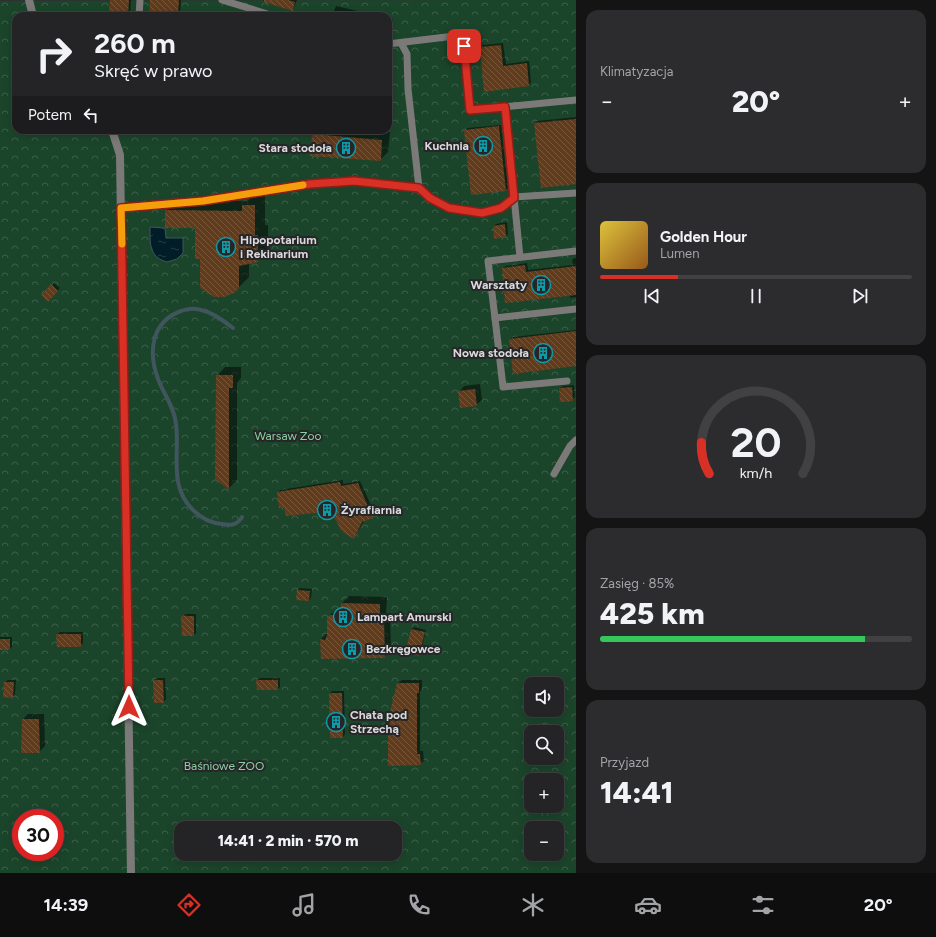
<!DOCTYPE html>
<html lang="pl">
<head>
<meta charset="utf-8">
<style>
	body { margin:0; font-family:Figtree,sans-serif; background:#2c2c2e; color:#f1f3f6; height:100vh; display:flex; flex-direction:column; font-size:15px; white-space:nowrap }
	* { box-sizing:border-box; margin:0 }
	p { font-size:13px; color:#a3a4a7 }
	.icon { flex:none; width:22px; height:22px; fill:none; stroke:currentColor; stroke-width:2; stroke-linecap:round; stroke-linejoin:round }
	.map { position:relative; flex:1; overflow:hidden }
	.panel { display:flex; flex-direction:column; gap:10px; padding:10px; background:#141415; width:360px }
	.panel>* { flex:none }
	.hud { position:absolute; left:12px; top:12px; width:380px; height:122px; border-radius:12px; box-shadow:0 2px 10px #0003,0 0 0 1px #414143; background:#242426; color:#f1f3f6; overflow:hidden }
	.controls { position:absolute; left:524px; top:677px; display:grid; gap:8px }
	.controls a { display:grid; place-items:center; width:40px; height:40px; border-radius:8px; background:#242426; box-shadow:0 2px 10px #0003,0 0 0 1px #414143; font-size:20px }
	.speed { position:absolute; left:12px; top:809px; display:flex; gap:8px; font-size:20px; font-weight:700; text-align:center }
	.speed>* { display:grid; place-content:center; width:52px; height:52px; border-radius:50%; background:#242426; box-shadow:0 2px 10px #0003,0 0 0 1px #414143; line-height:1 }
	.speed .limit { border:6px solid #d22; background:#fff; color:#111 }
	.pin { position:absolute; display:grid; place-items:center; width:34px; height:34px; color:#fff; margin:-17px; border-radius:8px; box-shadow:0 2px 6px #0006 }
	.me { position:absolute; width:44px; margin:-22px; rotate:0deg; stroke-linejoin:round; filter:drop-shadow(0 0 3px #0008) }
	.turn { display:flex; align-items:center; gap:14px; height:84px; padding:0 16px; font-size:18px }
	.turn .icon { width:52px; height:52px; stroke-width:2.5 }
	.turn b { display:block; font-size:28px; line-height:34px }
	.then { display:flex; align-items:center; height:38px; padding:0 16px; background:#0003; gap:8px; font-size:15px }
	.big { font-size:30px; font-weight:800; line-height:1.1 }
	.panel .card { flex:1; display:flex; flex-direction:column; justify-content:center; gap:6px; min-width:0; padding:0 14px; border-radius:12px; background:#2c2c2e }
	.panel .dial { align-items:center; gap:0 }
	.dial svg { height:104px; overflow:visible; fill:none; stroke:#414143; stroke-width:7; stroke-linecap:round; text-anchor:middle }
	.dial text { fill:#f1f3f6; stroke:none }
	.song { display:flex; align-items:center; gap:12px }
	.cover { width:48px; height:48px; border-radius:6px; background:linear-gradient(135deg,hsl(50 70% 55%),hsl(30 70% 35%)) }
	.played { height:4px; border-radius:2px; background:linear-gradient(90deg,#d93025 25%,#414143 25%) }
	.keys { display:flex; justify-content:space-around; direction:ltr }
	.heat { display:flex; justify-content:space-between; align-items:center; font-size:22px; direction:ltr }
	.charge { height:6px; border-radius:3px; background:linear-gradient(90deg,#34c759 85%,#414143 0) }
	.trip { position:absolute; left:174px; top:821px; width:228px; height:40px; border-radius:12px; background:#242426; box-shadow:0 2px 10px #0003,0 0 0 1px #414143; font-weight:800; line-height:40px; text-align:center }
	.tabs { display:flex; height:64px; justify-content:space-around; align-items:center; background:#0e0e0f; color:#a3a4a7 }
	.tabs .icon { width:28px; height:28px }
	.tabs .active { color:#d93025 }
	.tabs b { font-size:18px; color:#f1f3f6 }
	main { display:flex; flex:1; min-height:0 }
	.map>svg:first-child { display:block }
	.park { fill:url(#park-crowns); fill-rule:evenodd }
	.pitch { fill:#1b452b }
	.water { fill:url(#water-ripples); stroke:#41555e }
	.shadow { fill:#0007 }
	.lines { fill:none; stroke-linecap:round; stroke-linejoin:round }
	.stream { stroke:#41555e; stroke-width:4 }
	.building { fill:url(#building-back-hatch) }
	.lane { stroke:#7c7a79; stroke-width:7 }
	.street { stroke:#7c7a79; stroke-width:8 }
	.route-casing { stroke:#8d1f18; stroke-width:10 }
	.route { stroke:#d93025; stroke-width:7 }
	.slow { stroke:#f59e0b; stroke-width:7 }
	.labels { text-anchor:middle; stroke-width:4; stroke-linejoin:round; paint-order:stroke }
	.poi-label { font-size:12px; font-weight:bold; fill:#d9d9db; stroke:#262629; text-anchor:start }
	.park-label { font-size:12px; fill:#89d1a1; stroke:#262629 }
</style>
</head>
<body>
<main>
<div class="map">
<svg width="576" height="873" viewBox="0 0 576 873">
	<defs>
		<pattern id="park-crowns" width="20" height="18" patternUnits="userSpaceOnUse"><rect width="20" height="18" fill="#1b452b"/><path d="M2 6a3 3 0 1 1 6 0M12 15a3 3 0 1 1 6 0" fill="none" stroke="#3c5f49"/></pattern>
		<pattern id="water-ripples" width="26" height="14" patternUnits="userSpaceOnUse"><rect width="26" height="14" fill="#001d28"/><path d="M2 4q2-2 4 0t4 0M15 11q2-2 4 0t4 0" fill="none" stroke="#253d47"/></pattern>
		<pattern id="building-back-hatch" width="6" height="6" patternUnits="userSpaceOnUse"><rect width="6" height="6" fill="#603b1c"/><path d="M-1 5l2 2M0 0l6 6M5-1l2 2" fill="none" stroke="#76573c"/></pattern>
	</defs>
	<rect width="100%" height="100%" fill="#303033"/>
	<path class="park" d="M576 0V873H0V1ZM16 16H388V130H16ZM531 684H557V710H531ZM531 732H557V758H531ZM531 780H557V806H531ZM21 818H55V852H21ZM181 828H395V854H181ZM531 828H557V854H531Z"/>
	<path class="pitch" d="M234 854H254L255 861 237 866Z"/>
	<path class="water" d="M150 227 165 228 166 238H183V253L177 259 167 262C149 257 150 244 150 227Z"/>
	<g class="shadow">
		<path d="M111 0H131L130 16H113Z"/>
		<path d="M151 0H181L180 16H150Z"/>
		<path d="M297 0 293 10 263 1 264 0Z"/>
		<path d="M336 6 379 16H332Z"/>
		<path d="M388 18 393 19 389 30H388Z"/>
		<path d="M503 43 506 64 529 61 531 82 529 85 485 91 481 48 483 45Z"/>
		<path d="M576 117V183L535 123 537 121Z"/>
		<path d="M501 125 508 188 505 190 465 131 467 128Z"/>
		<path d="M318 130 390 132 388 152 380 160 313 135Z"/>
		<path d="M253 195H265V225H268V250L257 261 249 263V277L239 287 220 297 208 293 201 288V258L196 227 166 211 176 201H248Z"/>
		<path d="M507 222 508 234 506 236 494 226 496 224Z"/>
		<path d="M574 258H576V297L570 298V295L503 268 506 266 527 263 528 270 573 265 572 260Z"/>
		<path d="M54 283 60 288 48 301 42 295Z"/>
		<path d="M576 330V365L510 339 513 337Z"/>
		<path d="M225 367H241V378L237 383V480L229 488 216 479 217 376Z"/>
		<path d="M480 384 482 400 476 405 459 392 464 386Z"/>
		<path d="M574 385 575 397 572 400 560 388 563 386Z"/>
		<path d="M343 480V484L360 481 375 514 364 521 354 538 336 519 325 511 285 507 278 493 280 490Z"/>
		<path d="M300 588 312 589 311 598 309 600 297 599 298 590Z"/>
		<path d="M349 596 387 597 386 613 390 614 391 650 384 657 322 658 321 639 328 632 330 615 338 608H342V603Z"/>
		<path d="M185 614H196V633L194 635 182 617Z"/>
		<path d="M414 627 426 630 421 652 418 655 406 652 412 629Z"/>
		<path d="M60 632H83V643L80 646 57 634Z"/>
		<path d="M0 637H12V647L10 649H0Z"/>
		<path d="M157 678H165L166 699 164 702 154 681Z"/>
		<path d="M260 678H280V687L278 689 257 680Z"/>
		<path d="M8 680H16L15 694 13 697 5 682Z"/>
		<path d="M402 680H422V689L420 692V751H423L424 761 420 764 389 765 398 683Z"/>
		<path d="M332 691H344L345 734 343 737 330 693Z"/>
		<path d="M28 714H44L45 746 39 752 22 720Z"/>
	</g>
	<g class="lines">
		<path class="stream" d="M233 328C219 317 199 303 181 311 151 322 148 352 158 379 164 395 174 406 176 424 180 453 168 486 193 510 201 518 210 523 222 524 231 526 237 525 242 517"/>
	</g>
	<g class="building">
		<path d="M110 0H129L128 16H112V13H109Z"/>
		<path d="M150 0H179L178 16H149Z"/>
		<path d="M264 0H288L295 2 293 11 264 2Z"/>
		<path d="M501 45 503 66 527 63 529 86 484 92 480 47Z"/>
		<path d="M576 119V184L541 188 534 123Z"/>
		<path d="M499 126 506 191 471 195 464 130Z"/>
		<path d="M312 134 382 140 381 161 310 156Z"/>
		<path d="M242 205H255V235H258V262L239 266V288L234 293 224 297H214L200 288V259H195V228H165V210L242 211Z"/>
		<path d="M505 224 506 237 494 239 493 226Z"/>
		<path d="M525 265 526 272 576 266V295L505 303 502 268Z"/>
		<path d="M51 284 58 291 48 302 41 295Z"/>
		<path d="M576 331V366L513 374 509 339Z"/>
		<path d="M216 375H233V388H229V490L215 479Z"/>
		<path d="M572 387 573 401 560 402 559 388Z"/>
		<path d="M475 389 477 406 460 408 458 391Z"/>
		<path d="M340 482 341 486 358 483 373 518 362 522 354 539 344 533 340 529 336 520 325 512 286 516 284 508H279L277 492Z"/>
		<path d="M297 590 310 591 309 601 296 600Z"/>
		<path d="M341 603 380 604V620H384L385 658 321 659 320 639 325 640 327 635V618L330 615H342Z"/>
		<path d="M181 616H194V636H182Z"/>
		<path d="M411 629 425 632 419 656 405 653Z"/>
		<path d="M56 634H81V647H57Z"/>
		<rect x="0" y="639" width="10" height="11"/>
		<path d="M153 680H163L164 703H154Z"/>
		<path d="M256 680H278V690H257Z"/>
		<path d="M4 682H14L13 698 3 697Z"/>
		<path d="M397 683H419V693H417V754H420L421 765 388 766V720Z"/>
		<path d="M329 693H342L343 738H330Z"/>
		<path d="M22 719H39L40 753H21Z"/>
	</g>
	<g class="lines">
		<g class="lane">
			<path d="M222 0 274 16"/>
			<path d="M139 16 140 0"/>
			<path d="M401 43 407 54 408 89 419 188"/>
			<path d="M388 44 463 35 470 110 576 100"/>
			<path d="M505 107 520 257"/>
			<path d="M121 208 203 201 310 184 354 181 419 188 430 198 449 208 482 213 501 208 514 197 576 193"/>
			<path d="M495 318 488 261 576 251"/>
			<path d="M567 381 503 387 495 318 576 309"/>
			<path d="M554 474 570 446 576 440"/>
		</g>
		<g class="street">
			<path d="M29 0 33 16"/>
			<path d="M112 130 120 155 131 873"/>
		</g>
	</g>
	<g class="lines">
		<defs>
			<path id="route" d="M129 707 121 208 203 201 310 184 354 181 419 188 430 198 449 208 482 213 501 208 514 198 505 107 470 110 464 46"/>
		</defs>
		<use href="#route" class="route-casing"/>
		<use href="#route" class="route"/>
		<path class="slow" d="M122 244 121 208 203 201 303 185"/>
	</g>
	<defs>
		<symbol id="building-ring" viewBox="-11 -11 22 22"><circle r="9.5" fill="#262629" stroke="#0f9aa8" stroke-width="1.5"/><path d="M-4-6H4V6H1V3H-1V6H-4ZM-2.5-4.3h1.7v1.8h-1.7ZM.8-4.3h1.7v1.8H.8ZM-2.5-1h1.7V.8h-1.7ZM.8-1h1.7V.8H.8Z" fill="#0f9aa8"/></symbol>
	</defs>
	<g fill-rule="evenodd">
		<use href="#building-ring" x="472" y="135" width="22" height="22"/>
		<use href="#building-ring" x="335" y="137" width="22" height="22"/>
		<use href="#building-ring" x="215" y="236" width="22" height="22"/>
		<use href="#building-ring" x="530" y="274" width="22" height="22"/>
		<use href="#building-ring" x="532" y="342" width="22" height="22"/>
		<use href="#building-ring" x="316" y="499" width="22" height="22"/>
		<use href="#building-ring" x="332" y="606" width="22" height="22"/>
		<use href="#building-ring" x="341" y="638" width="22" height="22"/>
		<use href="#building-ring" x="325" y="711" width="22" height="22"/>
	</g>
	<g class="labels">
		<g class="poi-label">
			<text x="469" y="150" text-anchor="end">Kuchnia</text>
			<text x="332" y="152" text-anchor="end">Stara stodoła</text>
			<text x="240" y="244">Hipopotarium<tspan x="240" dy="14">i Rekinarium</tspan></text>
			<text x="527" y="289" text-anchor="end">Warsztaty</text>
			<text x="529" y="357" text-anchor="end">Nowa stodoła</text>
			<text x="341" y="514">Żyrafiarnia</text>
			<text x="357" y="621">Lampart Amurski</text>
			<text x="366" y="653">Bezkręgowce</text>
			<text x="350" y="719">Chata pod<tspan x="350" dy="14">Strzechą</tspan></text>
		</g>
		<g class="park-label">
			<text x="288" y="440">Warsaw Zoo</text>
			<text x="224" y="770">Baśniowe ZOO</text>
		</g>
	</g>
</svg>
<div class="controls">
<a><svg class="icon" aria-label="sound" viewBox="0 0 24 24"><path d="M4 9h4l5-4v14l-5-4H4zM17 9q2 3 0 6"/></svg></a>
<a><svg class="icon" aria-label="search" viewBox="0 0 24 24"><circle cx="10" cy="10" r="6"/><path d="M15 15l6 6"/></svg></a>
<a>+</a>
<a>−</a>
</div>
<div class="speed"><div class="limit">30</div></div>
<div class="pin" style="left:464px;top:46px;background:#d93025"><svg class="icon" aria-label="arrive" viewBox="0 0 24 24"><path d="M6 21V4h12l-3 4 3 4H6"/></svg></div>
<svg class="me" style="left:129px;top:707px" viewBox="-20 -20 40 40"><path d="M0-17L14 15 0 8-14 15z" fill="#d93025" stroke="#fff" stroke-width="4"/></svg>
<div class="trip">14:41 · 2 min · 570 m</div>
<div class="hud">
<div class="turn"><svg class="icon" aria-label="right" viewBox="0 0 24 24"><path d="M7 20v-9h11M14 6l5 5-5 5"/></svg><div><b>260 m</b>Skręć w prawo</div></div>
<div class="then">Potem<svg class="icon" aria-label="left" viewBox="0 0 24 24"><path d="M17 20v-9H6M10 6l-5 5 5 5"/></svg></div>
</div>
</div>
<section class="panel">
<div class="card"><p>Klimatyzacja</p>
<div class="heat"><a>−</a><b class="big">20°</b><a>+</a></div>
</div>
<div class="card">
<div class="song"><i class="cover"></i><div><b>Golden Hour</b><p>Lumen</p></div></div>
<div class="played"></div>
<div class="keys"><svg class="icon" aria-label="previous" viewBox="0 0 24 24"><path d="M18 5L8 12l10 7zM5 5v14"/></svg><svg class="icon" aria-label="pause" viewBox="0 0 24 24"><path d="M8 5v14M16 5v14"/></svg><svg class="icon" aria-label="next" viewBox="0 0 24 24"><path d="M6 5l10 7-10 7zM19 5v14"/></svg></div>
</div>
<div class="card dial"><svg viewBox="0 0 100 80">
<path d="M14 69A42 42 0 1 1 86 69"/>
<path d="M14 69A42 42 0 0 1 8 45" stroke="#d93025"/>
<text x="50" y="56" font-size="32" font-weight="700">20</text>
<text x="50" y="72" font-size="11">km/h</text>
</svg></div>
<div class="card"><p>Zasięg · 85%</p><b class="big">425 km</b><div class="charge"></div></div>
<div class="card"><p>Przyjazd</p><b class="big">14:41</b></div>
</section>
</main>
<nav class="tabs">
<b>14:39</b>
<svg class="icon active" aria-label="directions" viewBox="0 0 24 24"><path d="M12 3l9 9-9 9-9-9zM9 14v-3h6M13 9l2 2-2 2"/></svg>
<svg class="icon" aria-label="music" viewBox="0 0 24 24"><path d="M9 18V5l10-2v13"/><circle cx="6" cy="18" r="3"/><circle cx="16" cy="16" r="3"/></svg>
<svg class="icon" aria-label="phone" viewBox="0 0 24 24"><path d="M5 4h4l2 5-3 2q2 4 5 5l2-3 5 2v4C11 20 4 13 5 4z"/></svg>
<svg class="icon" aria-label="climate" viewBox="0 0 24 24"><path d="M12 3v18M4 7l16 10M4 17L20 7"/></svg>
<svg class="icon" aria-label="car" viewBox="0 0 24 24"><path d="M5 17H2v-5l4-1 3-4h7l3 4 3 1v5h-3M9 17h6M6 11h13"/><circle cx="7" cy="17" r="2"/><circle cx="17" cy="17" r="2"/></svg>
<svg class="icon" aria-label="filters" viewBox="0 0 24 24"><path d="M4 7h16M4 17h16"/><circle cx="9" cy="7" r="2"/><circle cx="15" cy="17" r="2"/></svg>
<b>20°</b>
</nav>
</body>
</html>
